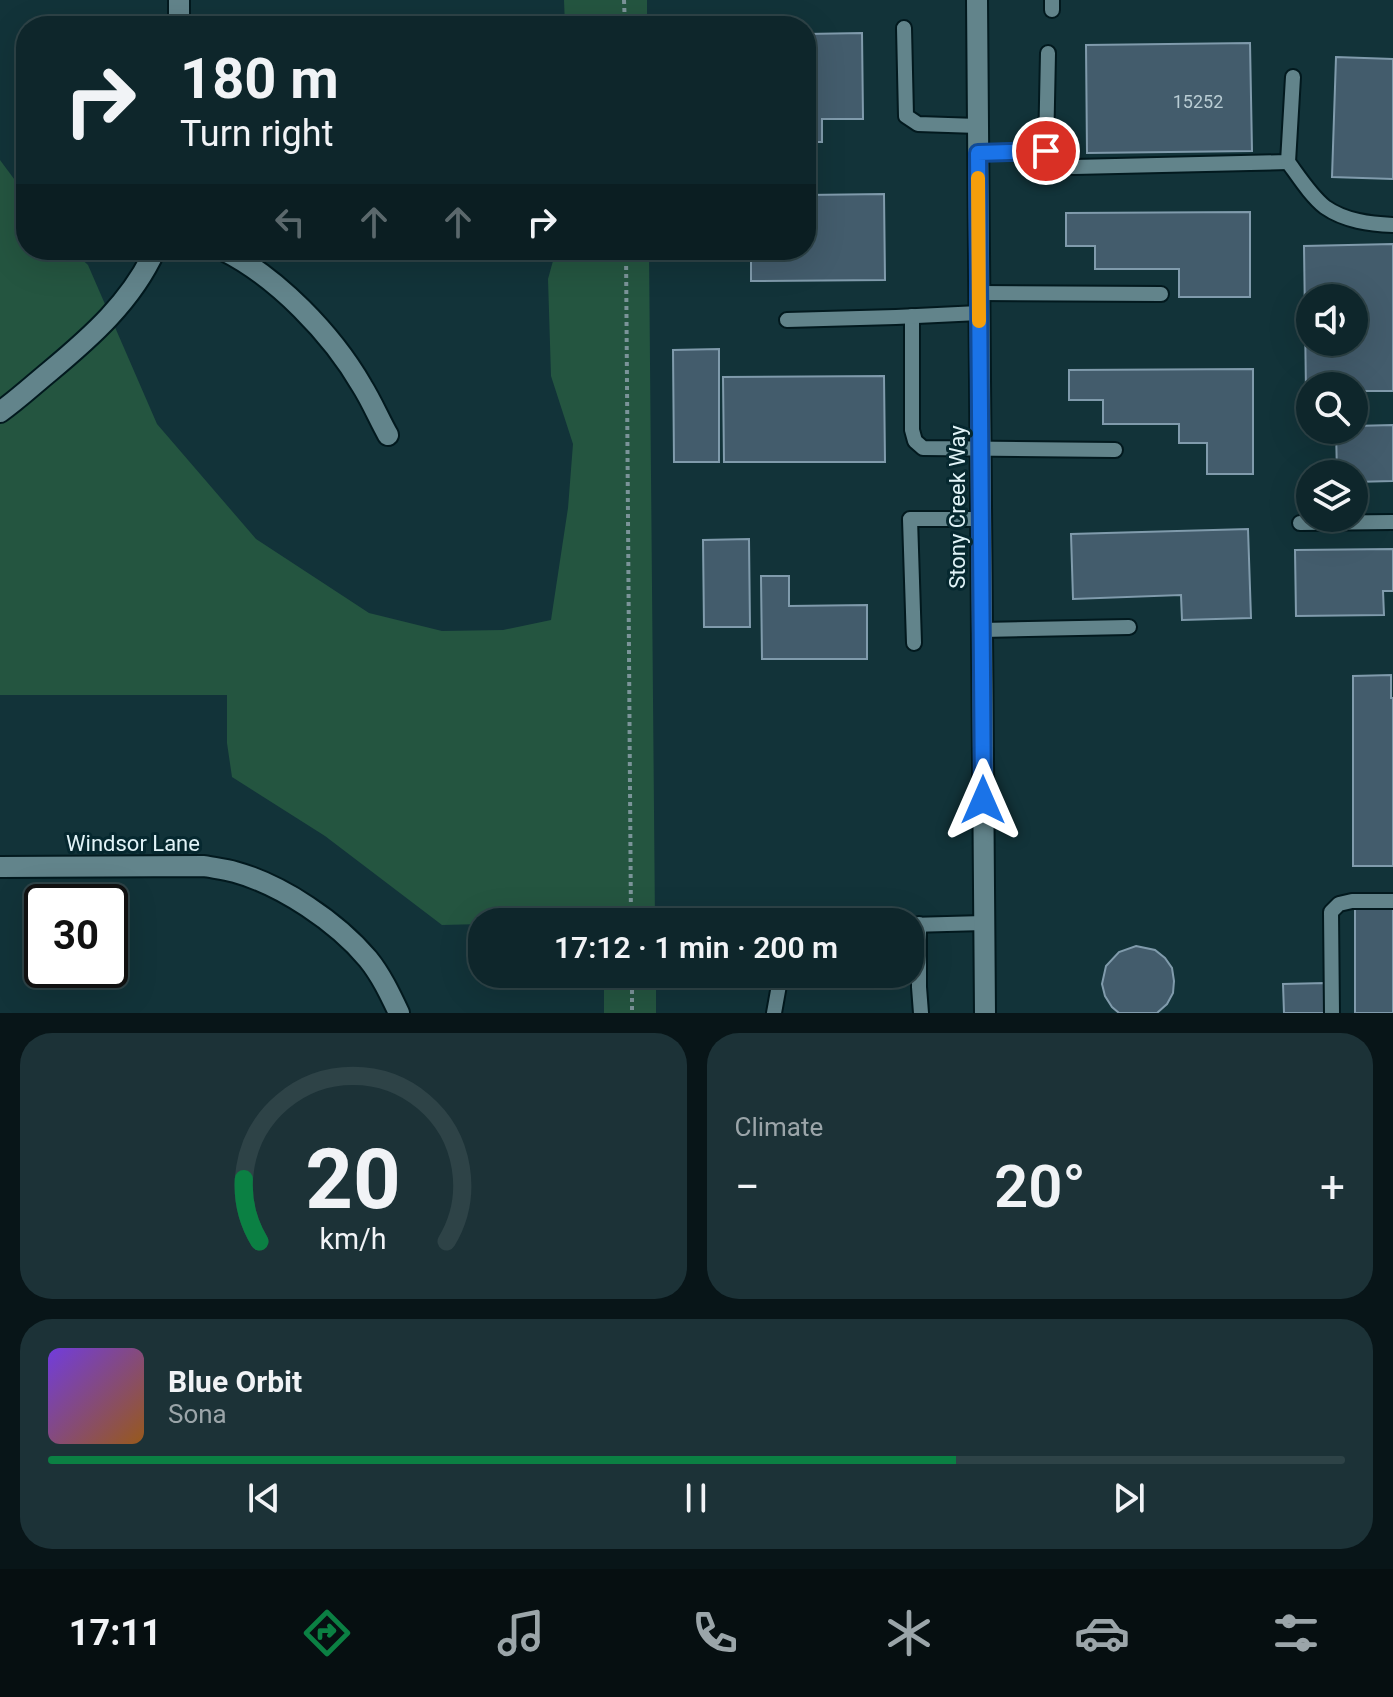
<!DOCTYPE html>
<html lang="en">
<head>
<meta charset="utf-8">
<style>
	body { margin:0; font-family:Roboto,sans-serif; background:#1c3237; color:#f1f3f6; height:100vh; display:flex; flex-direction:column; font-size:30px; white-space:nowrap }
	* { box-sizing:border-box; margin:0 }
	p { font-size:26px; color:#9ba5a9 }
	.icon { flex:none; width:44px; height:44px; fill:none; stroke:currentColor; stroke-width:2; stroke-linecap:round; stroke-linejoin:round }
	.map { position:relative; height:1013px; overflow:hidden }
	.panel { display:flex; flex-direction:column; gap:20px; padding:20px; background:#081518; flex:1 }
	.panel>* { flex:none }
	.banner { position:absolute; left:16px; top:16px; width:800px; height:244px; border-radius:32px; box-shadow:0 8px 32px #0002,0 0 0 2px #2e4347; background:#0e262b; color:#f1f3f6; overflow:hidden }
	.fabs { position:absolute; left:1296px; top:284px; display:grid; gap:16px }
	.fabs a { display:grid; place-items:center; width:72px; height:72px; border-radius:50%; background:#0e262b; box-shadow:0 8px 32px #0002,0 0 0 2px #2e4347; font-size:40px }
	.speed { position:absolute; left:24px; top:884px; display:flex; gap:16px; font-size:40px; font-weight:700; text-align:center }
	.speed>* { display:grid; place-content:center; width:104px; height:104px; border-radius:50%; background:#0e262b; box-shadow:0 8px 32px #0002,0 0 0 2px #2e4347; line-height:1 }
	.speed .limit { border:4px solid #111; border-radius:12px; background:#fff; color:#111 }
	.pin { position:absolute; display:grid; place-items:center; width:68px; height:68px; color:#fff; margin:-34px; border:4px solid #fff; border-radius:50%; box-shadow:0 2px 8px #0007 }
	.me { position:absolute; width:88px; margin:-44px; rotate:0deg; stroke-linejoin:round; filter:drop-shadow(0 0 6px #0008) }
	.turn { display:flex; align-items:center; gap:28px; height:168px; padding:0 32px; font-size:36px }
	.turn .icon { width:104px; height:104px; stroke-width:2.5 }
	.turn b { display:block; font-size:56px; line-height:68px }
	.lanes { display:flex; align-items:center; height:76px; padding:0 32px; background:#0003; justify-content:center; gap:40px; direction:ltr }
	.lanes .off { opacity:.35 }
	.big { font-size:60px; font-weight:600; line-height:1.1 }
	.panel .tile { flex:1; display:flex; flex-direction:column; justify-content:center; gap:12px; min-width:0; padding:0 28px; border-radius:32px; background:#1c3237 }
	.panel .dial { align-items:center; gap:0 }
	.dial svg { height:208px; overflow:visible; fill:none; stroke:#2e4347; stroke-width:7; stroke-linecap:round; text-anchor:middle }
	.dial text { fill:#f1f3f6; stroke:none }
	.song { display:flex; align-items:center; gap:24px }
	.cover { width:96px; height:96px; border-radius:12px; background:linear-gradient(135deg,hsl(260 70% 55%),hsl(30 70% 35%)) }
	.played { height:8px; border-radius:4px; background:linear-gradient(90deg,#0b8043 70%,#2e4347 70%) }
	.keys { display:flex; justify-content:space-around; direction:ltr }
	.heat { display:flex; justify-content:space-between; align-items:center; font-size:44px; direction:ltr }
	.panel .tiles { flex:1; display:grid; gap:20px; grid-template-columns:1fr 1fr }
	.tile:last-child { grid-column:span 2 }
	.trip { position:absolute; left:468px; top:908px; width:456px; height:80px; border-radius:32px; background:#0e262b; box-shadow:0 8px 32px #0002,0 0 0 2px #2e4347; font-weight:600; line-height:80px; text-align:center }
	.dock { display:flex; height:128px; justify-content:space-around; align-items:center; background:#060f11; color:#9ba5a9 }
	.dock .icon { width:56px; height:56px }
	.dock .on { color:#0b8043 }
	.dock b { font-size:36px; color:#f1f3f6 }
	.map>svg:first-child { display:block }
	.green { fill:#245540 }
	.building { fill:#435c6c; stroke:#809bac; stroke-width:2; fill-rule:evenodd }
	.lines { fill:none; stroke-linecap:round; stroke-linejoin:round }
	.service-casing { stroke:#02191e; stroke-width:18 }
	.minor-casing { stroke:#02191e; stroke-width:24 }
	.path { stroke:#7b9499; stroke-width:4; stroke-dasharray:4 4; stroke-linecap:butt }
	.service { stroke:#62848b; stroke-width:14 }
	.minor { stroke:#62848b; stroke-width:20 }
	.route-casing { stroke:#114b97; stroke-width:20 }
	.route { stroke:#1a73e8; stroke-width:14 }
	.slow { stroke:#f59e0b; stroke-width:14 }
	.labels { text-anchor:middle; stroke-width:6; stroke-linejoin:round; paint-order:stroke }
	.number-label { font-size:18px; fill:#bacdd4 }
	.street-label { font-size:22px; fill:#e1f3f7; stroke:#06282f }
</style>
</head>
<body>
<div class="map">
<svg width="1393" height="1013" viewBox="0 0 1393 1013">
	<rect width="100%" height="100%" fill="#123339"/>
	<g class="green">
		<path d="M564 0H647V26H565Z"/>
		<path d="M0 160 26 195V250H72L88 265 157 424 256 539 369 613 442 631 503 630 551 620 568 508 573 444 551 376 548 279 556 250H649L655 922H482V924L442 925 325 836 232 777 227 743V695H0Z"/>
		<rect x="604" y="974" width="52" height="39"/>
	</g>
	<g class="building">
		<path d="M862 33 863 119H822V142H806V34Z"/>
		<path d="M1250 43 1252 151 1087 153 1086 45Z"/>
		<path d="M1336 57 1393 59V179L1332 177Z"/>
		<path d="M884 194 885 280 751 281V250H806V195Z"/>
		<path d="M1250 212V297H1179V269H1095V246H1066V213Z"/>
		<path d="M1393 244V391H1354V386H1310V392H1306L1304 246ZM1310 298H1354V342H1310Z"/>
		<path d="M719 349V462H674L673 350Z"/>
		<path d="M1253 369V474H1207V443H1179V424H1103V400H1069V370Z"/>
		<path d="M884 376 885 462H724L723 377Z"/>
		<path d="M1393 425V481L1354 482V474H1337L1336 430H1354V426Z"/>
		<path d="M1248 529 1251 618 1182 620 1181 595 1073 599 1071 534Z"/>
		<path d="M749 539 750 627H704L703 540Z"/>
		<path d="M1393 549V591H1383L1384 615 1296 616 1295 550Z"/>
		<path d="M761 576H789V606L867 605V659H762Z"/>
		<path d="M1391 675V698H1393V866H1353V676Z"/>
		<rect x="1355" y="908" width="38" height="105"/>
		<path d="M1136 946 1155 950 1165 958 1172 968 1174 981 1173 993 1167 1004 1157 1013H1119L1112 1007 1105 996 1102 984 1106 966 1119 952Z"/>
		<path d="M1325 983V1013H1284L1283 984Z"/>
	</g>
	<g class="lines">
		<defs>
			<g id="service">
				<path d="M1052 0V10"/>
				<path d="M904 28 906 116 918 124 978 126"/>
				<path d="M1046 151 1057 165 1074 167 1288 162 1293 77"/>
				<path d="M978 153 1046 151 1048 53"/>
				<path d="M1288 162C1299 177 1311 196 1325 207 1345 221 1370 224 1393 225"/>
				<path d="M979 293 1161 294"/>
				<path d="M912 316V430L915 441 923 448 1115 450"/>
				<path d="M787 320 896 317 979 313"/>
				<path d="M1300 523 1393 522"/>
				<path d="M982 630 1129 627"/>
				<path d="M914 643 910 519H981"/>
				<path d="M919 924V987L921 1013"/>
				<path d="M910 925 984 923"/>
				<path d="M774 1013 781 974"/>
				<path d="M1332 1013 1331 912 1339 904 1352 901H1393"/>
			</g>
			<g id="minor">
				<path d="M977 0 985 1013"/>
				<path d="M179 26V0"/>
				<path d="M223 250C277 277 332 334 362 386 372 402 379 419 388 435"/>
				<path d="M0 412C17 400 32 386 49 372 91 337 132 301 155 250"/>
				<path d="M0 867 204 866C214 868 225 869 235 872 282 885 337 922 368 959 381 975 390 994 399 1013"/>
			</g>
		</defs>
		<use href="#service" class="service-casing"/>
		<use href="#minor" class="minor-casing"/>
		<g class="path">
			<path d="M624 0 625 26"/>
			<path d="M626 250 631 922"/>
			<path d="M632 974V1013"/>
		</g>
		<use href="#service" class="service"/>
		<use href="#minor" class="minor"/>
	</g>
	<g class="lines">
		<defs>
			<path id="route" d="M983 800 978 153 1046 151"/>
		</defs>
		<use href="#route" class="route-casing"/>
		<use href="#route" class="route"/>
		<path class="slow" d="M978 178 979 321"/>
	</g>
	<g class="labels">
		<g class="number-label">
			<text x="1198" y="108">15252</text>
		</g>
		<g class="street-label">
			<text transform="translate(957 507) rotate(-90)" y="8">Stony Creek Way</text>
			<text x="133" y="851">Windsor Lane</text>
		</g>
	</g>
</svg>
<div class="fabs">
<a><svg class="icon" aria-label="sound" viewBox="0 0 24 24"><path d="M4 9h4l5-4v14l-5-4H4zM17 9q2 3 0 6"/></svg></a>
<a><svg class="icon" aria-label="search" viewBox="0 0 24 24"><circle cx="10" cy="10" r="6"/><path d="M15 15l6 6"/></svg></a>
<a><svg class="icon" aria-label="layers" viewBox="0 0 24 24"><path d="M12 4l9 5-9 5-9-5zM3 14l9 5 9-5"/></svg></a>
</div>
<div class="speed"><div class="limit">30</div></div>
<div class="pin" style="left:1046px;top:151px;background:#d93025"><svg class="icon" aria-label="arrive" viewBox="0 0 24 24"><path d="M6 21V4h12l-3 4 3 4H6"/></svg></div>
<svg class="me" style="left:983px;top:800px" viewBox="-20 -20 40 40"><path d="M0-17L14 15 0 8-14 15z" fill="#1a73e8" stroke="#fff" stroke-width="4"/></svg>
<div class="trip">17:12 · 1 min · 200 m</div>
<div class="banner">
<div class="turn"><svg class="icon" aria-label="right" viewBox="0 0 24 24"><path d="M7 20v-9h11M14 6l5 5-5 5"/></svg><div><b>180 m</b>Turn right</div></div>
<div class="lanes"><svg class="icon off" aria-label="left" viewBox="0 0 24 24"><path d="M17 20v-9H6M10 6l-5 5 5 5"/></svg><svg class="icon off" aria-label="ahead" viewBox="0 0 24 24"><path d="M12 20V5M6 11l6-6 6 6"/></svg><svg class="icon off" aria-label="ahead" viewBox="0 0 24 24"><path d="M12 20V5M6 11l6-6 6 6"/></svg><svg class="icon" aria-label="right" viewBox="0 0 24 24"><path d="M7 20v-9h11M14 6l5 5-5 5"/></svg></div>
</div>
</div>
<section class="panel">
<div class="tiles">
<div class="tile dial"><svg viewBox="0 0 100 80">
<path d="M14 69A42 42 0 1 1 86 69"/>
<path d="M14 69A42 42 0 0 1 8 45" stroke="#0b8043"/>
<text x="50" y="56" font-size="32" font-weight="700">20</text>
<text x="50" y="72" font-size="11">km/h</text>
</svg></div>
<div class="tile"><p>Climate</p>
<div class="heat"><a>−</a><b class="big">20°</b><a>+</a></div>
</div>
<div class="tile">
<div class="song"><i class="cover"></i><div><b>Blue Orbit</b><p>Sona</p></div></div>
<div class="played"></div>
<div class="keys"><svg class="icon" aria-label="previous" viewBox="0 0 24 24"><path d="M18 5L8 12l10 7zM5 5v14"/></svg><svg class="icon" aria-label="pause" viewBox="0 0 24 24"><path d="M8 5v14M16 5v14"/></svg><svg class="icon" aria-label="next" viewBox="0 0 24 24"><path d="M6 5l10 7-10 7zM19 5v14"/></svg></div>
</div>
</div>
</section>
<nav class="dock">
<b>17:11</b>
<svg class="icon on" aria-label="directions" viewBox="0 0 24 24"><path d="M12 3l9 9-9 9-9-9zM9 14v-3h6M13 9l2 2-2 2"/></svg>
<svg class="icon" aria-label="music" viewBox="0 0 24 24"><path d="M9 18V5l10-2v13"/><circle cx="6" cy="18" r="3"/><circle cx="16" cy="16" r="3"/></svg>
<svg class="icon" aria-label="phone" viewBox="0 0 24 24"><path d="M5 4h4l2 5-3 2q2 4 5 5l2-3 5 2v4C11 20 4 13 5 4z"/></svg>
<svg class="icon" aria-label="climate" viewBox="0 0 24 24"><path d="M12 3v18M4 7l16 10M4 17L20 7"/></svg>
<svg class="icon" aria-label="car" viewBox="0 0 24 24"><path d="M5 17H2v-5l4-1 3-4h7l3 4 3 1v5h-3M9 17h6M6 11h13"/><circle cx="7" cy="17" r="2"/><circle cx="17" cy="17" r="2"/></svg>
<svg class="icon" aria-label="filters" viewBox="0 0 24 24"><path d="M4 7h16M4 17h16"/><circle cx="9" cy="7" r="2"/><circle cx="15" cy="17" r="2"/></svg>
</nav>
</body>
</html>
